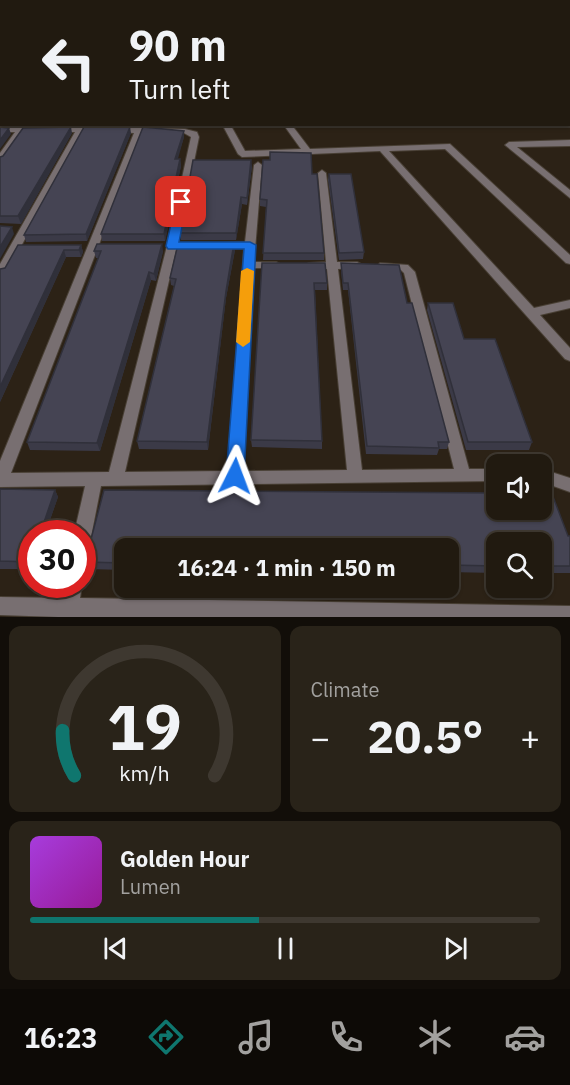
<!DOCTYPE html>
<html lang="en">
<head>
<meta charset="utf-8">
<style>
	body { margin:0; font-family:"IBM Plex Sans",sans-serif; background:#292319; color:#f1f3f6; height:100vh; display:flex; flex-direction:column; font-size:22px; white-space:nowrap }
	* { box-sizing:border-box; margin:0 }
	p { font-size:20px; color:#a2a19f }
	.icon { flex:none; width:33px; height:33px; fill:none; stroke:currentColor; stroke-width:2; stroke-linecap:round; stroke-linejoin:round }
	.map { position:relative; height:617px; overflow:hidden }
	.side { display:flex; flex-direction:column; gap:9px; padding:9px; background:#120e09; flex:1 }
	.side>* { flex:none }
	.guide { position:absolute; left:0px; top:0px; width:570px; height:126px; box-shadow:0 2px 4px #0004,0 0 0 2px #3e3830; background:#211a10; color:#f1f3f6; overflow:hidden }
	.controls { position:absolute; left:486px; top:454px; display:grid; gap:12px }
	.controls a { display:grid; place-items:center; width:66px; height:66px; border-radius:12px; background:#211a10; box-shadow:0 2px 4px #0004,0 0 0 2px #3e3830; font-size:30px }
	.speed { position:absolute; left:18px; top:520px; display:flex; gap:12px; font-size:30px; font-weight:700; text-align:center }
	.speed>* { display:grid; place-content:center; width:78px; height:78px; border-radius:50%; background:#211a10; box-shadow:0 2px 4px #0004,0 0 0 2px #3e3830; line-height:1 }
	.speed .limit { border:9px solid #d22; background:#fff; color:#111 }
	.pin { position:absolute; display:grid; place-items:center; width:51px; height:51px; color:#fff; margin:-26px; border-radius:12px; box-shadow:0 3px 9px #0006 }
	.me { position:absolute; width:66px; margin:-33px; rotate:3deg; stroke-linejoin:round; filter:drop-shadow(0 0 4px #0008) }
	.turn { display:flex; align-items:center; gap:21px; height:126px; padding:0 30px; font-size:27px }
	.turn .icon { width:78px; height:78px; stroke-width:2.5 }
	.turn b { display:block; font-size:42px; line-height:51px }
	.big { font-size:45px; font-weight:700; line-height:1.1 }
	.side .widget { flex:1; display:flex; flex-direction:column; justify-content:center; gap:9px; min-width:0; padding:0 21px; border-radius:12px; background:#292319 }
	.side .dial { align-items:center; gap:0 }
	.dial svg { height:156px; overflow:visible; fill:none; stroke:#3e3830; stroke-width:7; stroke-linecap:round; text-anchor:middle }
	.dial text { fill:#f1f3f6; stroke:none }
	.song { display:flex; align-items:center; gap:18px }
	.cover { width:72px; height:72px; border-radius:9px; background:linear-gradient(135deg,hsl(280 70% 55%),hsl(300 70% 35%)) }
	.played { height:6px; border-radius:3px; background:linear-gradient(90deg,#0f766e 45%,#3e3830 45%) }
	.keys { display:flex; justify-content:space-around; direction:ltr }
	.heat { display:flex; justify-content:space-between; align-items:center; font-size:33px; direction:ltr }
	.side .tiles { flex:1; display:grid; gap:9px; grid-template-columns:1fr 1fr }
	.widget:last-child { grid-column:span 2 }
	.trip { position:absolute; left:114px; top:538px; width:345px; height:60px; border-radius:12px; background:#211a10; box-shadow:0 2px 4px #0004,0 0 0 2px #3e3830; font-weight:700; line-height:60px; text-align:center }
	.dock { display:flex; height:96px; justify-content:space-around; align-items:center; background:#0d0a06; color:#a2a19f }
	.dock .icon { width:42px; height:42px }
	.dock .selected { color:#0f766e }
	.dock b { font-size:27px; color:#f1f3f6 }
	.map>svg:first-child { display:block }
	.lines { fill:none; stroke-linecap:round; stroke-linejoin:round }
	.minor-casing { stroke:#483f34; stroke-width:2 }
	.minor { fill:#786f71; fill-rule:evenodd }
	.wall { fill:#3b3a47 }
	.shaded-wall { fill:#30303a }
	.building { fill:#454453; stroke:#30303a; stroke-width:1.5 }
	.route { fill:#1a73e8; stroke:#114b97; stroke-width:1.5 }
	.slow { fill:#f59e0b }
</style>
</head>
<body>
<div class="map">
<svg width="570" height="617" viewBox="0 0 570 617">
	<rect width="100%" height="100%" fill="#2c2216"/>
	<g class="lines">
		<defs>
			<g id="minor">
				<path d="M319 0H325V2H320Z"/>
				<path d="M418 0H424V2H419Z"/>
				<path d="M553 0H570V3L551 2Z"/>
				<rect x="568" y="11" width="2" height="4"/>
				<rect x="568" y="23" width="2" height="4"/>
				<path d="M21 124H27V128H38L42 130 38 132H23L3 161 0 162V153L15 132H0V128H19Z"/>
				<path d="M80 124H86V128H98L102 130 98 132H83L6 274 0 277V264L75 132H55L51 130 55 128H78Z"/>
				<path d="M137 124H145L143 128 185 129 197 132 199 137 177 246 125 472 228 471 244 248 218 249 213 246 218 243 245 242 254 165 258 162 262 165 254 262H276L282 265 276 268H253L243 471 347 470 327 269H309L303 266 309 263 326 262 318 173 322 170 326 173 337 262H357L363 265 357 268 338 269 362 470 454 469 404 273 401 270 380 267 378 265 380 263 408 265 415 272 469 469H496V481L101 486 91 537 88 543 82 545V534H74L85 486 0 487V461L134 133 115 132 111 130 115 128H135ZM142 133H184L191 137 167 246 109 472 11 473Z"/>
				<path d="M222 124H230L245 151 301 149 283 124H291L310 149 450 144 570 255V264L566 263 445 149 389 151 534 308 570 300V308L540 315 570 348V361L565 359 380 151 242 157 238 154Z"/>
				<path d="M570 140V146L517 147 570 190V198L505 145 509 142Z"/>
				<path d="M542 469 570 478V492L542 482Z"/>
				<path d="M64 585H82L80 598 570 606V617H58L0 615V597L61 598Z"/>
			</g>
		</defs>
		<use href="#minor" class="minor-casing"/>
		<use href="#minor" class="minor"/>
	</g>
	<g class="wall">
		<path d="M147 124H184L183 127Z"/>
		<path d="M184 131V137L177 159H180L181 166 165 241H102L101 234Z"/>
		<path d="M72 133 21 224 0 223V157Z"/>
		<path d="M131 133 87 241 26 242 24 235Z"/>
		<path d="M252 166 247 205 242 204 236 240H181L180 233Z"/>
		<path d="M312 174 324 253V260H263L266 207 260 206V199Z"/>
		<path d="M329 174 364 252 363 259 339 260 328 180Z"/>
		<path d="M81 245 83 252 81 257H66L0 402V269Z"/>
		<path d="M235 250 226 298 208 450 139 449 137 441 174 286 171 285 170 278Z"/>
		<path d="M94 251H163L156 281 151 280 100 451 30 450 27 442 99 258H96Z"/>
		<path d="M262 263 327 283V290H315L322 441V449L252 447 251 440Z"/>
		<path d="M341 263 407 303 449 442 447 449H439L437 455 366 454 348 290H343L341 270Z"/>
		<path d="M428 303 464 339 532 442 529 450H466L427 310Z"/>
		<path d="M0 489 55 490 58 497 45 534H32V569H0Z"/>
		<path d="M104 490 496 493V510H542V494H552L568 536H570V573H542V543H496V573L448 572V549H124V570L88 569 85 562Z"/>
	</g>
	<g class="shaded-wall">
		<path d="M0 120H2V124H18L0 126Z"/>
		<path d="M71 127 72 133 21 224 18 216Z"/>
		<path d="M130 127 131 133 87 241 86 234Z"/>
		<path d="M9 128 11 134 0 149V140Z"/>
		<path d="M184 131V137L176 166 175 159Z"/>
		<path d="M180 159 181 166 165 241 164 234Z"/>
		<path d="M251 160 252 166 247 205V198Z"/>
		<path d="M241 197 242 204 236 240V233Z"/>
		<path d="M12 227 14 234 0 259V247Z"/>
		<path d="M234 243 235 250 226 298 208 450 207 442 226 291Z"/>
		<path d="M162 244 163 251 156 281 154 274Z"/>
		<path d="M81 245 83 252 81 257 79 250Z"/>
		<path d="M64 250 66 257 0 402V387Z"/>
		<path d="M149 272 151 280 100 451 97 443Z"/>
		<path d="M55 490 58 497 45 534H40Z"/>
	</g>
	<g class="building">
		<path d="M2 53V63H0V54Z"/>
		<rect x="0" y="70" width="2" height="8"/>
		<path d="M2 81V120H0V86Z"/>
		<path d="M0 127 9 128 0 140Z"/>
		<path d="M71 127 18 216H0V157L3 156 23 128Z"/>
		<path d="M84 127H130L86 234 24 235Z"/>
		<path d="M143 127 184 131 175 159H180L164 234H101Z"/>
		<path d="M270 152 311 153 312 174H317L324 253H263L267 200 260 199 263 160H270Z"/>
		<path d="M193 160H251L247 198 241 197 236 233H180Z"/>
		<path d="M329 174H351L364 252 339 253Z"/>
		<path d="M0 226 12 227 0 247Z"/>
		<path d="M234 243 226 291 207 442 137 441 176 279 170 278 178 244Z"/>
		<path d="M97 244H162L154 274 149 272 97 443 27 442 101 251H94Z"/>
		<path d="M18 245H81L79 250H64L0 387V269L5 268Z"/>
		<path d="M262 263H325L327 283H314L322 441 251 440Z"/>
		<path d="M341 263 399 265 407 303H412L449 442H438L439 448 367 446 348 283H343Z"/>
		<path d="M428 303H453L464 339H495L532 442H468Z"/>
		<path d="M0 489 55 490 40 534H32V559L31 562 0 561Z"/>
		<path d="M104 490 496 493V510H542V494H552L568 536H570V566H542V543H496V566L448 565V549H124V563L85 562Z"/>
	</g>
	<path class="route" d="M181 199 187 202 179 242H250L256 245 244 476 241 482 235 484 228 482 226 476 244 249H168L166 246 176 202Z"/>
	<path class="slow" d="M247 268 254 271 250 342 243 347 236 342 241 271Z"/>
</svg>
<div class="controls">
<a><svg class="icon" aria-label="sound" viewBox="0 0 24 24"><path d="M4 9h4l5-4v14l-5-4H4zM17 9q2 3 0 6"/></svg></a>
<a><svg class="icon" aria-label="search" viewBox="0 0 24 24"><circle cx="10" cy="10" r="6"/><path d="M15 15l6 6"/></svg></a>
</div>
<div class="speed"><div class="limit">30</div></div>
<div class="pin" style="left:181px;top:202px;background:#d93025"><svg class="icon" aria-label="arrive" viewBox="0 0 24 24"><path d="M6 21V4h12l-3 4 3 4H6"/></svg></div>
<svg class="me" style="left:235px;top:476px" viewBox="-20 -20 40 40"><path d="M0-17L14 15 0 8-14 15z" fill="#1a73e8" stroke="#fff" stroke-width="4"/></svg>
<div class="trip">16:24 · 1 min · 150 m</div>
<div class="guide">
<div class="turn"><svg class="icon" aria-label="left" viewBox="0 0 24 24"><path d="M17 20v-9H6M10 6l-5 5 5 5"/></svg><div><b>90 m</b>Turn left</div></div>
</div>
</div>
<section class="side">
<div class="tiles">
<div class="widget dial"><svg viewBox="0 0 100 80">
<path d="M14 69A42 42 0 1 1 86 69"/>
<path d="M14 69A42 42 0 0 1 8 46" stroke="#0f766e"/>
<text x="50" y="56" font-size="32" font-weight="700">19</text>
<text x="50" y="72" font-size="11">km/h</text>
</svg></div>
<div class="widget"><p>Climate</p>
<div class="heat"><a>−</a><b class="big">20.5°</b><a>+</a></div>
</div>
<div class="widget">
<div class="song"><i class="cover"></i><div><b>Golden Hour</b><p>Lumen</p></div></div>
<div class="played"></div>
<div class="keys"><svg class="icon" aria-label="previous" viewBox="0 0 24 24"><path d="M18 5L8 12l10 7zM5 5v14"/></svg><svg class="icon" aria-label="pause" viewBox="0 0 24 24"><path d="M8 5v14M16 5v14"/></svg><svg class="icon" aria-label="next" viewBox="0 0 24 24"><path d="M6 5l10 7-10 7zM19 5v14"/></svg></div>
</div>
</div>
</section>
<nav class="dock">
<b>16:23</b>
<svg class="icon selected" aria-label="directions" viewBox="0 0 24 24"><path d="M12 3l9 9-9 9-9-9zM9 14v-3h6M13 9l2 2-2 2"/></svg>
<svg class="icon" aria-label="music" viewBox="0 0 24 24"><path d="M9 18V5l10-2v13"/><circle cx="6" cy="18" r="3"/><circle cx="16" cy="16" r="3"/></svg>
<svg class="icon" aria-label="phone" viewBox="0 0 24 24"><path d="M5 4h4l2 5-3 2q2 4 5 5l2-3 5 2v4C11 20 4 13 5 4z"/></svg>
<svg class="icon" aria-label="climate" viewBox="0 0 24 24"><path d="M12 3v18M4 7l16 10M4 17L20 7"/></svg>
<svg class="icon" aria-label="car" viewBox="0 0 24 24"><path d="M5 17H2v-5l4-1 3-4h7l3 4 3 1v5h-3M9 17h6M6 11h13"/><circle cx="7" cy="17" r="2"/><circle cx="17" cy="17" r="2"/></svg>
</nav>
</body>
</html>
